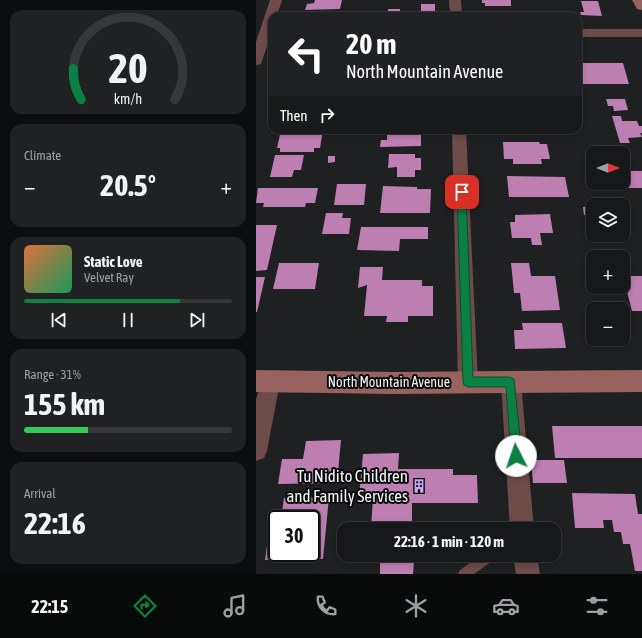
<!DOCTYPE html>
<html lang="en">
<head>
<meta charset="utf-8">
<style>
	body { margin:0; font-family:"Asap Condensed",sans-serif; background:#1f2123; color:#f1f3f6; height:100vh; display:flex; flex-direction:column; font-size:15px; white-space:nowrap }
	* { box-sizing:border-box; margin:0 }
	p { font-size:13px; color:#9ea0a2 }
	.icon { flex:none; width:22px; height:22px; fill:none; stroke:currentColor; stroke-width:2; stroke-linecap:round; stroke-linejoin:round }
	.map { position:relative; flex:1; overflow:hidden }
	.drawer { display:flex; flex-direction:column; gap:10px; padding:10px; background:#0c0d0e; width:256px }
	.drawer>* { flex:none }
	.top-card { position:absolute; left:12px; top:12px; width:314px; height:122px; border-radius:12px; box-shadow:0 2px 6px #0003,0 0 0 1px #353739; background:#202124; color:#fff; overflow:hidden }
	.needle { width:26px; rotate:90deg }
	.fabs { position:absolute; left:330px; top:146px; display:grid; gap:8px }
	.fabs a { display:grid; place-items:center; width:44px; height:44px; border-radius:8px; background:#16181a; box-shadow:0 2px 6px #0003,0 0 0 1px #353739; font-size:20px }
	.speed { position:absolute; left:12px; top:510px; display:flex; gap:8px; font-size:20px; font-weight:700; text-align:center }
	.speed>* { display:grid; place-content:center; width:52px; height:52px; border-radius:50%; background:#16181a; box-shadow:0 2px 6px #0003,0 0 0 1px #353739; line-height:1 }
	.speed .limit { border:2px solid #111; border-radius:6px; background:#fff; color:#111 }
	.pin { position:absolute; display:grid; place-items:center; width:34px; height:34px; color:#fff; margin:-17px; border-radius:8px; box-shadow:0 2px 6px #0006 }
	.me { position:absolute; width:44px; margin:-22px; rotate:356deg; stroke-linejoin:round; filter:drop-shadow(0 0 3px #0008) }
	.turn { display:flex; align-items:center; gap:14px; height:84px; padding:0 12px; font-size:18px }
	.turn .icon { width:52px; height:52px; stroke-width:2.5 }
	.turn b { display:block; font-size:28px; line-height:34px }
	.then { display:flex; align-items:center; height:38px; padding:0 12px; background:#0003; gap:8px; font-size:15px }
	.big { font-size:30px; font-weight:700; line-height:1.1 }
	.drawer .card { flex:1; display:flex; flex-direction:column; justify-content:center; gap:6px; min-width:0; padding:0 14px; border-radius:12px; background:#1f2123 }
	.drawer .dial { align-items:center; gap:0 }
	.dial svg { height:104px; overflow:visible; fill:none; stroke:#353739; stroke-width:7; stroke-linecap:round; text-anchor:middle }
	.dial text { fill:#f1f3f6; stroke:none }
	.song { display:flex; align-items:center; gap:12px }
	.cover { width:48px; height:48px; border-radius:6px; background:linear-gradient(135deg,hsl(20 70% 55%),hsl(150 70% 35%)) }
	.played { height:4px; border-radius:2px; background:linear-gradient(90deg,#0b8043 75%,#353739 75%) }
	.keys { display:flex; justify-content:space-around; direction:ltr }
	.heat { display:flex; justify-content:space-between; align-items:center; font-size:22px; direction:ltr }
	.charge { height:6px; border-radius:3px; background:linear-gradient(90deg,#34c759 31%,#353739 0) }
	.trip { position:absolute; left:81px; top:522px; width:224px; height:40px; border-radius:12px; background:#16181a; box-shadow:0 2px 6px #0003,0 0 0 1px #353739; font-weight:700; line-height:40px; text-align:center }
	.dock { display:flex; height:64px; justify-content:space-around; align-items:center; background:#090a0a; color:#9ea0a2 }
	.dock .icon { width:28px; height:28px }
	.dock .current { color:#0b8043 }
	.dock b { font-size:18px; color:#f1f3f6 }
	main { display:flex; flex:1; min-height:0 }
	.map>svg:first-child { display:block }
	.building { fill:#bd7eb1 }
	.lines { fill:none; stroke-linecap:round; stroke-linejoin:round }
	.lane { fill:#6c4b49; fill-rule:evenodd }
	.street { fill:#6c4b49; fill-rule:evenodd }
	.secondary { fill:#98625f; fill-rule:evenodd }
	.route { fill:#0b8043; stroke:#07532c }
	.labels { text-anchor:middle; stroke-width:4; stroke-linejoin:round; paint-order:stroke }
	.street-label { font-size:14px; fill:#f3f4f6; stroke:#09090a }
	.near-poi-label { font-size:17px; fill:#f3f4f6; stroke:#09090a; text-anchor:end }
</style>
</head>
<body>
<main>
<section class="drawer">
<div class="card dial"><svg viewBox="0 0 100 80">
<path d="M14 69A42 42 0 1 1 86 69"/>
<path d="M14 69A42 42 0 0 1 8 45" stroke="#0b8043"/>
<text x="50" y="56" font-size="32" font-weight="700">20</text>
<text x="50" y="72" font-size="11">km/h</text>
</svg></div>
<div class="card"><p>Climate</p>
<div class="heat"><a>−</a><b class="big">20.5°</b><a>+</a></div>
</div>
<div class="card">
<div class="song"><i class="cover"></i><div><b>Static Love</b><p>Velvet Ray</p></div></div>
<div class="played"></div>
<div class="keys"><svg class="icon" aria-label="previous" viewBox="0 0 24 24"><path d="M18 5L8 12l10 7zM5 5v14"/></svg><svg class="icon" aria-label="pause" viewBox="0 0 24 24"><path d="M8 5v14M16 5v14"/></svg><svg class="icon" aria-label="next" viewBox="0 0 24 24"><path d="M6 5l10 7-10 7zM19 5v14"/></svg></div>
</div>
<div class="card"><p>Range · 31%</p><b class="big">155 km</b><div class="charge"></div></div>
<div class="card"><p>Arrival</p><b class="big">22:16</b></div>
</section>
<div class="map">
<svg width="386" height="574" viewBox="0 0 386 574">
	<rect width="100%" height="100%" fill="#1e2022"/>
	<g class="building">
		<path d="M59 0H86L84 9 49 10 51 4 58 3Z"/>
		<path d="M226 0H255V6H229V3H226Z"/>
		<path d="M325 1H342L346 16 325 15 324 12H328Z"/>
		<rect x="165" y="4" width="14" height="12"/>
		<path d="M132 9H144V16H117V11L132 13Z"/>
		<path d="M236 12 250 13 251 16H236Z"/>
		<path d="M322 63H367L373 84H322Z"/>
		<path d="M350 99H369L372 110 358 111 357 106H352Z"/>
		<path d="M356 116H365L366 121H381L383 126H386V133H384L386 137 372 138 374 143H364Z"/>
		<path d="M25 130H67L64 148H58V152H24V148H21Z"/>
		<path d="M131 130H175V133H165V146L124 147 125 140H131Z"/>
		<path d="M263 130H283L284 135H263Z"/>
		<path d="M247 142H283L284 144H291L294 159H285L286 164H257V159H248Z"/>
		<path d="M341 146H366L369 157H367V153H343Z"/>
		<path d="M133 154H159V158H165V170H159V177H141V167L132 168Z"/>
		<path d="M19 155H48L45 170H38L36 177H14Z"/>
		<path d="M72 156H79V162L72 163Z"/>
		<path d="M367 171H386V188H364L363 183H367Z"/>
		<path d="M251 176 309 177 313 197H253Z"/>
		<path d="M81 184H110L108 205H78Z"/>
		<path d="M127 186 161 187V189H175L174 213H124Z"/>
		<path d="M2 188H62L59 203H50L49 207H7L8 203H0Z"/>
		<path d="M327 207H335L336 215H328Z"/>
		<path d="M70 213H87L86 218H95L93 234H66Z"/>
		<path d="M294 214 297 233H284L286 245H276L275 238H256L254 222H259V215Z"/>
		<path d="M0 225H21L11 270 0 271Z"/>
		<path d="M105 227H172V239H144L143 251 101 250Z"/>
		<path d="M23 263H63L59 289H17Z"/>
		<path d="M255 263H273L275 276H299L304 310 266 311 264 293H258Z"/>
		<path d="M104 267H127L126 280H166V286H177V316H152V322H130L131 316H108L111 285 102 288Z"/>
		<path d="M367 276H386V311H376Z"/>
		<path d="M0 277H9L1 312H0Z"/>
		<path d="M266 323H306L310 348 259 349 258 330H267Z"/>
		<path d="M296 426H386V458H299Z"/>
		<path d="M85 440 81 483 22 484 26 459H47L50 441Z"/>
		<path d="M143 453 142 469H197V475H221L222 503H156V529H115L117 497H103L107 454Z"/>
		<path d="M275 460H308L311 483H277Z"/>
		<path d="M316 493 379 494 382 514H386V571H379L374 544H367L365 532H358L356 520H347L348 528H319Z"/>
		<path d="M73 497 67 559 9 560 13 532H21V553H55V519H25L28 498Z"/>
		<path d="M124 562H158L157 574H124Z"/>
	</g>
	<g class="lines">
		<path class="lane" d="M225 555H241L239 559 218 574H202L204 570Z"/>
		<g class="street">
			<path d="M14 0H26L21 16H16V31L5 64 0 65V42Z"/>
			<path d="M193 0H205L206 16H194Z"/>
			<rect x="322" y="29" width="64" height="8"/>
			<path d="M196 130H210L222 382 219 388 212 391 205 388 202 382Z"/>
			<path d="M14 373 21 376 24 382 11 451 8 458 0 461V400L7 376Z"/>
			<path d="M255 373 262 376 265 382 278 529H254L245 382 248 376Z"/>
			<path d="M257 555H281L284 574H260Z"/>
		</g>
		<g class="secondary">
			<path d="M376 0H386V10L381 9Z"/>
			<path d="M0 370 138 372 386 370V392L138 394 0 392Z"/>
		</g>
	</g>
	<path class="route" d="M206 189 210 192 217 377H254L258 379 266 456 264 459 260 461 256 459 255 456 250 387H212L208 385 207 382 201 192Z"/>
	<defs>
		<symbol id="building-bare" viewBox="-9 -9 18 18"><path d="M-4-6H4V6H1V3H-1V6H-4ZM-2.5-4.3h1.7v1.8h-1.7ZM.8-4.3h1.7v1.8H.8ZM-2.5-1h1.7V.8h-1.7ZM.8-1h1.7V.8H.8Z" fill="#c3a7f2" stroke="#09090a" stroke-width="2.5" paint-order="stroke"/></symbol>
	</defs>
	<g fill-rule="evenodd">
		<use href="#building-bare" x="153" y="476" width="20" height="20"/>
	</g>
	<g class="labels">
		<g class="street-label">
			<text x="133" y="387">North Mountain Avenue</text>
		</g>
		<g class="near-poi-label">
			<text x="152" y="482">Tu Nidito Children<tspan x="152" dy="20">and Family Services</tspan></text>
		</g>
	</g>
</svg>
<div class="fabs">
<a><svg class="needle" viewBox="-14 -14 28 28"><path d="M0-13l5 13h-10z" fill="#e53935"/><path d="M0 13l5-13h-10z" fill="#9ea0a2"/></svg></a>
<a><svg class="icon" aria-label="layers" viewBox="0 0 24 24"><path d="M12 4l9 5-9 5-9-5zM3 14l9 5 9-5"/></svg></a>
<a>+</a>
<a>−</a>
</div>
<div class="speed"><div class="limit">30</div></div>
<div class="pin" style="left:206px;top:192px;background:#d93025"><svg class="icon" aria-label="arrive" viewBox="0 0 24 24"><path d="M6 21V4h12l-3 4 3 4H6"/></svg></div>
<svg class="me" style="left:260px;top:456px" viewBox="-20 -20 40 40"><circle r="19" fill="#fff"/><path d="M0-13L10 11 0 6-10 11z" fill="#0b8043"/></svg>
<div class="trip">22:16 · 1 min · 120 m</div>
<div class="top-card">
<div class="turn"><svg class="icon" aria-label="left" viewBox="0 0 24 24"><path d="M17 20v-9H6M10 6l-5 5 5 5"/></svg><div><b>20 m</b>North Mountain Avenue</div></div>
<div class="then">Then<svg class="icon" aria-label="right" viewBox="0 0 24 24"><path d="M7 20v-9h11M14 6l5 5-5 5"/></svg></div>
</div>
</div>
</main>
<nav class="dock">
<b>22:15</b>
<svg class="icon current" aria-label="directions" viewBox="0 0 24 24"><path d="M12 3l9 9-9 9-9-9zM9 14v-3h6M13 9l2 2-2 2"/></svg>
<svg class="icon" aria-label="music" viewBox="0 0 24 24"><path d="M9 18V5l10-2v13"/><circle cx="6" cy="18" r="3"/><circle cx="16" cy="16" r="3"/></svg>
<svg class="icon" aria-label="phone" viewBox="0 0 24 24"><path d="M5 4h4l2 5-3 2q2 4 5 5l2-3 5 2v4C11 20 4 13 5 4z"/></svg>
<svg class="icon" aria-label="climate" viewBox="0 0 24 24"><path d="M12 3v18M4 7l16 10M4 17L20 7"/></svg>
<svg class="icon" aria-label="car" viewBox="0 0 24 24"><path d="M5 17H2v-5l4-1 3-4h7l3 4 3 1v5h-3M9 17h6M6 11h13"/><circle cx="7" cy="17" r="2"/><circle cx="17" cy="17" r="2"/></svg>
<svg class="icon" aria-label="filters" viewBox="0 0 24 24"><path d="M4 7h16M4 17h16"/><circle cx="9" cy="7" r="2"/><circle cx="15" cy="17" r="2"/></svg>
</nav>
</body>
</html>
